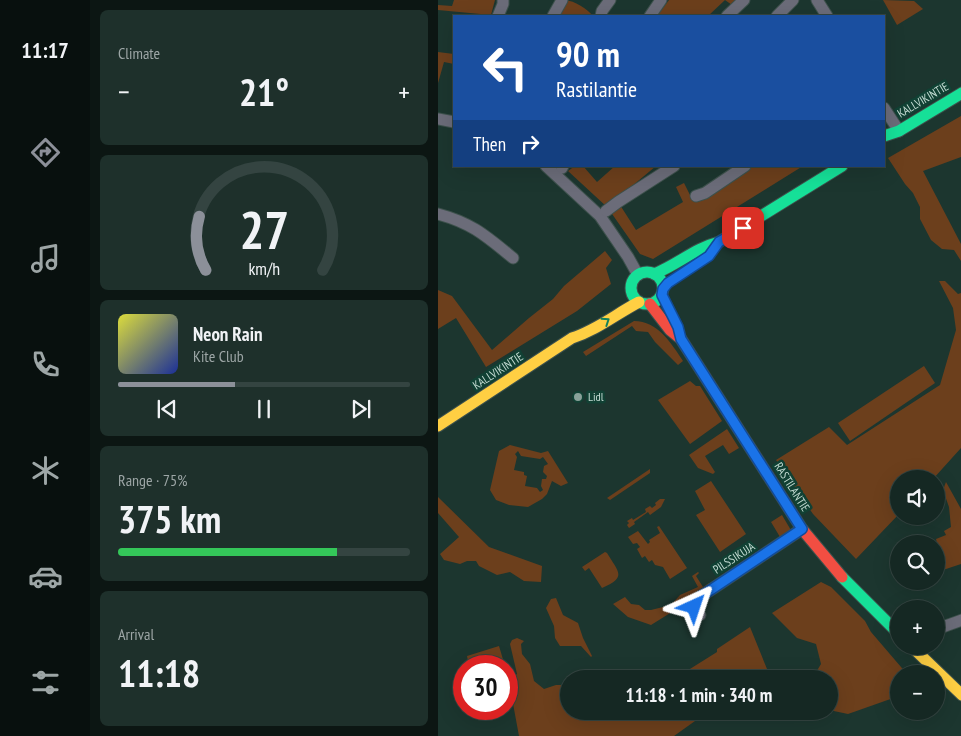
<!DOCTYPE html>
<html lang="en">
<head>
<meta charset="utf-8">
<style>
	body { margin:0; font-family:"PT Sans Narrow",sans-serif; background:#1e302b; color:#f1f3f6; height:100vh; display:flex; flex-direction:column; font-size:19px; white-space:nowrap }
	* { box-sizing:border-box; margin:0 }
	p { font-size:16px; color:#9da6a6 }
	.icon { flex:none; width:28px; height:28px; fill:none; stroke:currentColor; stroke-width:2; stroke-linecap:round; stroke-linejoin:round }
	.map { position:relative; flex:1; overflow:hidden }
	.drawer { display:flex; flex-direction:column; gap:10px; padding:10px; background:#0c1613; width:348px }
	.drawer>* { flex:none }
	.guide { position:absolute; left:15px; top:15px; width:432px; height:152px; border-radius:0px; box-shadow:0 5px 20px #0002,0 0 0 1px #344441; background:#1a4fa0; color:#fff; overflow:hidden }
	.controls { position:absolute; left:452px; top:470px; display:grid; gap:10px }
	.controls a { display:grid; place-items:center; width:55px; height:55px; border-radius:50%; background:#152823; box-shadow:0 5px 20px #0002,0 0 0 1px #344441; font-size:25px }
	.speed { position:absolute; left:15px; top:655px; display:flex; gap:10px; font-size:25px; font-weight:700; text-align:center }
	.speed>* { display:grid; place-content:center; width:65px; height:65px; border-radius:50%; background:#152823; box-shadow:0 5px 20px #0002,0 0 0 1px #344441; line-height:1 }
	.speed .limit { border:8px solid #d22; background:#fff; color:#111 }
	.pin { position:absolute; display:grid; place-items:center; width:42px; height:42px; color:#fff; margin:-21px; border-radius:10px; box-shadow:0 2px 8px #0006 }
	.me { position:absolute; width:55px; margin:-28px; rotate:42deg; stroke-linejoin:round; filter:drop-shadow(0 0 4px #0008) }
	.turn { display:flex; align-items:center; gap:18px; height:105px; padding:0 20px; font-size:22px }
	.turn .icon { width:65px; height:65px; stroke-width:2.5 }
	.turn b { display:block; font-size:35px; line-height:42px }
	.then { display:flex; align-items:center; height:48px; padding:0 20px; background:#0003; gap:10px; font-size:19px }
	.big { font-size:38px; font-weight:700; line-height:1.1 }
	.drawer .card { flex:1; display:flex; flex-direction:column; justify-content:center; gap:8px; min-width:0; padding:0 18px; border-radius:8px; background:#1e302b }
	.drawer .dial { align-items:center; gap:0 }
	.dial svg { height:130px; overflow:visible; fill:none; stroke:#344441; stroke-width:7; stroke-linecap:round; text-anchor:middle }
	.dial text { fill:#f1f3f6; stroke:none }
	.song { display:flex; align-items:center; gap:15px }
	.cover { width:60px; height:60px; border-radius:8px; background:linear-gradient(135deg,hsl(60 70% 55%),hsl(230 70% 35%)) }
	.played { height:5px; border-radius:2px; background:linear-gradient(90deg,#8c9099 40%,#344441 40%) }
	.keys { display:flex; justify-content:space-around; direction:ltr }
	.heat { display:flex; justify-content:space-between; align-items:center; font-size:28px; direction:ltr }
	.charge { height:8px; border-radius:4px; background:linear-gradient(90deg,#34c759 75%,#344441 0) }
	.trip { position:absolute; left:122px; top:670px; width:278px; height:50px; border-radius:25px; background:#152823; box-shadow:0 5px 20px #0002,0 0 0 1px #344441; font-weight:700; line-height:50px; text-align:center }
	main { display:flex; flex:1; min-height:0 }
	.dock { display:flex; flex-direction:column; width:90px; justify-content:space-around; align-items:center; background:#08100e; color:#9da6a6 }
	.dock .icon { width:35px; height:35px }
	.dock .current { color:#8c9099 }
	.dock b { font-size:22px; color:#f1f3f6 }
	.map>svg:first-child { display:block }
	.green { fill:#6c3f1c; fill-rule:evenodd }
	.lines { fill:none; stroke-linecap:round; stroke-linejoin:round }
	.street-casing { stroke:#3d514c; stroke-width:13 }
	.fast-casing { stroke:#3d514c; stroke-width:13 }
	.slow-casing { stroke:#3d514c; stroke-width:13 }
	.jam-casing { stroke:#3d514c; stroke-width:13 }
	.street { stroke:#6b6c79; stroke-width:11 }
	.fast { stroke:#16e098; stroke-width:11 }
	.slow { stroke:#ffcf43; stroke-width:11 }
	.jam { stroke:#f24e42; stroke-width:11 }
	.oneway { stroke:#13815c }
	.route-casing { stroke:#114b97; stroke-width:12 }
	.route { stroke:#1a73e8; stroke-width:9 }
	.poi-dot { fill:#89a199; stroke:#114134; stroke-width:2 }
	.labels { text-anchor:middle; stroke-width:5; stroke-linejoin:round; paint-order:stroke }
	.street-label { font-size:12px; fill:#c3dbd2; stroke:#114134 }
	.poi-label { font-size:12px; fill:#c3dbd2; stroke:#114134; text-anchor:start }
</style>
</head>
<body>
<main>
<nav class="dock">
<b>11:17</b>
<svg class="icon current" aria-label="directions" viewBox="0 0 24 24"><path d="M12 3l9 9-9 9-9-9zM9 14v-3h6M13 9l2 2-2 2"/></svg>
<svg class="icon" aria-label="music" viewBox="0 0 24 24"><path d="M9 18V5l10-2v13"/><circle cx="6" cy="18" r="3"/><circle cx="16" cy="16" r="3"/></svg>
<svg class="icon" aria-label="phone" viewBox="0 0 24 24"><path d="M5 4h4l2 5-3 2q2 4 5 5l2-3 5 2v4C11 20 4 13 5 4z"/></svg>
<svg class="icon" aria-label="climate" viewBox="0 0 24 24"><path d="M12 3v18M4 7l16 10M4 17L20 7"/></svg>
<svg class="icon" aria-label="car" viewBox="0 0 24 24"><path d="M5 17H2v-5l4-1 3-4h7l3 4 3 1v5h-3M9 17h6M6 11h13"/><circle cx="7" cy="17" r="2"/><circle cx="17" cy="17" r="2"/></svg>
<svg class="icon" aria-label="filters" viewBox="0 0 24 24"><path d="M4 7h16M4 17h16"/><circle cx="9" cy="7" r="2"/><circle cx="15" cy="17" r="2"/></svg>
</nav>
<section class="drawer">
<div class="card"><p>Climate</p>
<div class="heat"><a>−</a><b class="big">21°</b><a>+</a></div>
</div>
<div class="card dial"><svg viewBox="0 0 100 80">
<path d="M14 69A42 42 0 1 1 86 69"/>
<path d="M14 69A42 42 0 0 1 10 36" stroke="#8c9099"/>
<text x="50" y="56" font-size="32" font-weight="700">27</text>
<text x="50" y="72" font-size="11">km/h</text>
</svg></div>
<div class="card">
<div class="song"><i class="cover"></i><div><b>Neon Rain</b><p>Kite Club</p></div></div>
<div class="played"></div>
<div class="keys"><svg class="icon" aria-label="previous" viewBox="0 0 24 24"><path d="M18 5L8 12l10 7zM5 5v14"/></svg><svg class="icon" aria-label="pause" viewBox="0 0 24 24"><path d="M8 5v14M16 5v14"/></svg><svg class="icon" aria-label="next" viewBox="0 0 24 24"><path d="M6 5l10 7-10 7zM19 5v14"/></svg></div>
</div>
<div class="card"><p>Range · 75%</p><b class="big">375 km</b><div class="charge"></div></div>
<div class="card"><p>Arrival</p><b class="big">11:18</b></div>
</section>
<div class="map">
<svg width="524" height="736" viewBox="0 0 524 736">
	<rect width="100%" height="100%" fill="#1c362f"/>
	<g class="green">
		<path d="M16 0H57L53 15 0 10V5L14 6Z"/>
		<path d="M127 0C137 1 148 8 155 16H120Z"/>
		<path d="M231 0H300L294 5 287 0 270 16H219Z"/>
		<path d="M445 0 476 1 485 9 459 25Z"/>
		<path d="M0 52 16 54V64L6 62 0 83Z"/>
		<path d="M523 116V157L485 171 523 244V261L516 250 504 249 493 240 482 219V207L475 193 467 184 450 158Z"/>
		<path d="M137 166H145L159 182 177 166H218L169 207 130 171Z"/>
		<path d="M312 166H365L215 259 202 254 172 211 182 205 198 230 245 202 238 187 246 183 255 201 264 198Z"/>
		<path d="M167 251 174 260 168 268 173 284 139 311 48 367 18 318 0 329V290L14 296 54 350 91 318 115 299 126 286Z"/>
		<path d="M501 281H507L520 294 523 293V448L495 479H461V514L418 559 375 514 338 460 391 427 409 445 502 385 518 330 515 308Z"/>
		<path d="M196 321C220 321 233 343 245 361L240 365 217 342 210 332 198 331 194 326 148 356 145 352Z"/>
		<path d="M486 366 497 383 412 441 400 423Z"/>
		<path d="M252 381 258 386H262L284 421 252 444 220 400Z"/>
		<path d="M289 429 301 448 291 454 285 445 267 456 277 472 275 474 260 468 251 455Z"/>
		<path d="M72 445 103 453 110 451 130 483 123 486 114 481 109 494 104 499 90 507 71 505 58 500 52 490 61 451ZM80 451 83 456 102 459 105 457 110 464 106 466 105 472 109 476 108 479H104L103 486 105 490 102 492 99 488 87 486 89 476 86 475V472L76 470 79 457 77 454Z"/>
		<path d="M212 469V473L172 500 169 498Z"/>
		<path d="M273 481 308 534 282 552 258 515 267 510 257 491Z"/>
		<path d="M508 482 523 509V564L499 572V543L498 539 508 535 506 531 513 527 511 507 505 490Z"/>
		<path d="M0 497 51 547 104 566 103 582 86 581 72 572 59 575 41 566 38 561H29L22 564 6 560 2 554 21 537 0 513Z"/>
		<path d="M222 499H227L223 507 212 515 210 512 196 522 197 524 191 528 189 525 191 523 189 521 194 518 195 520 208 512 207 509 212 506 214 508 218 505 217 503Z"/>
		<path d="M344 515 354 532 336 543 335 542 342 537 333 522Z"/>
		<path d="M221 526 249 568 232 579 225 567 217 565 214 560 211 562 207 556 204 558 199 549 202 547 199 543 195 544 190 537 200 531 210 544 212 542 211 540 222 533 219 527Z"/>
		<path d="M167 552 169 553C181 573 189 577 164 588L151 568 147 571 144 567Z"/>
		<path d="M260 572 261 573 258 576 265 587 271 583 273 585 253 600 213 625 190 617 175 604 187 597 193 604 201 605 207 610H213L233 605 242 595 260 587 254 576Z"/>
		<path d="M383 582 393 587 427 621 433 632 469 674H461V696L410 714 391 710V679H374L383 664 378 644 359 638 334 613Z"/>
		<path d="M118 598 125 615 140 623 145 638 154 656 153 657 143 646H122L117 638 116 626 108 608 113 599Z"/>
		<path d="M312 627 329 669 315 679H236L279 652V649Z"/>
		<path d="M79 638 86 641 83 644 84 654 92 664 96 681 106 689 118 685H125L131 695V711H271L236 736H81L71 682H69V672L71 681 79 674 72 644 74 640Z"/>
		<path d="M61 646 67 666H45L44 663 31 666 29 656Z"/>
	</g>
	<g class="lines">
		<defs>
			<g id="street">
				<path d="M379 0 389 16"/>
				<path d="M60 16 65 4V0"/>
				<path d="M115 16 124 0"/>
				<path d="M163 16 164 11 172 0"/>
				<path d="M212 16 223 0"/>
				<path d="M289 16 306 0"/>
				<path d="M339 16 355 0"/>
				<path d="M446 108 461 131"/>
				<path d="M0 119 16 122"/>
				<path d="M108 166 162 216 190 257 200 275"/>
				<path d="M124 168 125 166"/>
				<path d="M258 196 267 193 307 166"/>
				<path d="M168 211 180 202 236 166"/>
				<path d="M0 214C34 223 48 236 75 258"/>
				<path d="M262 615C258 610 254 605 259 599L364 529"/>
				<path d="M499 629 524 620"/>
			</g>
			<g id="fast">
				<path d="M446 136 461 131 524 93"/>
				<circle cx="209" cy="288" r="16"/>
				<path d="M216 274C239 265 257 248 281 242L404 166"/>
				<path d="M404 577 461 634"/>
			</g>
			<g id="slow">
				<path d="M0 426 134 338C159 330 178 314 201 302"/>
				<path d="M473 646 524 695"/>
			</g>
			<path id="jam" d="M212 304 232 330 243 339 364 529 404 577"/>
		</defs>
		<use href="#street" class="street-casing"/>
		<use href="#fast" class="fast-casing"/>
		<use href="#slow" class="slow-casing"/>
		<use href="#jam" class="jam-casing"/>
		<use href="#street" class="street"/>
		<use href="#fast" class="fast"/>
		<use href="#slow" class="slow"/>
		<use href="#jam" class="jam"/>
	</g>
	<defs><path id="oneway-chevron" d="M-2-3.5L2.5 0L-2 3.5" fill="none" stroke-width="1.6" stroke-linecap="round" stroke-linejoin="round" transform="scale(1.25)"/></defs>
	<use class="oneway" href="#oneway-chevron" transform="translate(168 321) rotate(-34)"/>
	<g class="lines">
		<defs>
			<path id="route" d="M256 607 257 602 262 597 364 529 243 339 240 327 224 295 225 289 230 283 271 256 281 242 305 228"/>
		</defs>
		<use href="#route" class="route-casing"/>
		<use href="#route" class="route"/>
	</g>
	<circle class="poi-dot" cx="140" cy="397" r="5"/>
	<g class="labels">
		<g class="street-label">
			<text transform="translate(485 100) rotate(-31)" y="4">KALLVIKINTIE</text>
			<text transform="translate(60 371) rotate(-33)" y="4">KALLVIKINTIE</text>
			<text transform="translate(354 487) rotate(58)" y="4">RASTILANTIE</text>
			<text transform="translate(296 558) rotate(-33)" y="4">PILSSIKUJA</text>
		</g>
		<g class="poi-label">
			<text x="150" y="401">Lidl</text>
		</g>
	</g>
</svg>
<div class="controls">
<a><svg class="icon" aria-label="sound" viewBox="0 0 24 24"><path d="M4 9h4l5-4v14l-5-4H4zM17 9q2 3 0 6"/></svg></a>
<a><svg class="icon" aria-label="search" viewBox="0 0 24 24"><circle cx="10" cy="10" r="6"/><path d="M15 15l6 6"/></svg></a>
<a>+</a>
<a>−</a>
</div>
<div class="speed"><div class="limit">30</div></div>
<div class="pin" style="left:305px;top:228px;background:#d93025"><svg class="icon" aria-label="arrive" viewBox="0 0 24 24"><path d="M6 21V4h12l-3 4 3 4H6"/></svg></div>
<svg class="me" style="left:256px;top:607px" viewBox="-20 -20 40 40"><path d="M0-17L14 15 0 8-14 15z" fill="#1a73e8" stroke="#fff" stroke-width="4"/></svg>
<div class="trip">11:18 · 1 min · 340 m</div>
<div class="guide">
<div class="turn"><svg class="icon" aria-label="left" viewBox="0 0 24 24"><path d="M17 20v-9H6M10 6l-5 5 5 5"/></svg><div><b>90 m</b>Rastilantie</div></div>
<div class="then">Then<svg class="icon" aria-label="right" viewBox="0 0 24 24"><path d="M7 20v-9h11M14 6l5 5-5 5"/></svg></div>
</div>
</div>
</main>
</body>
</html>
